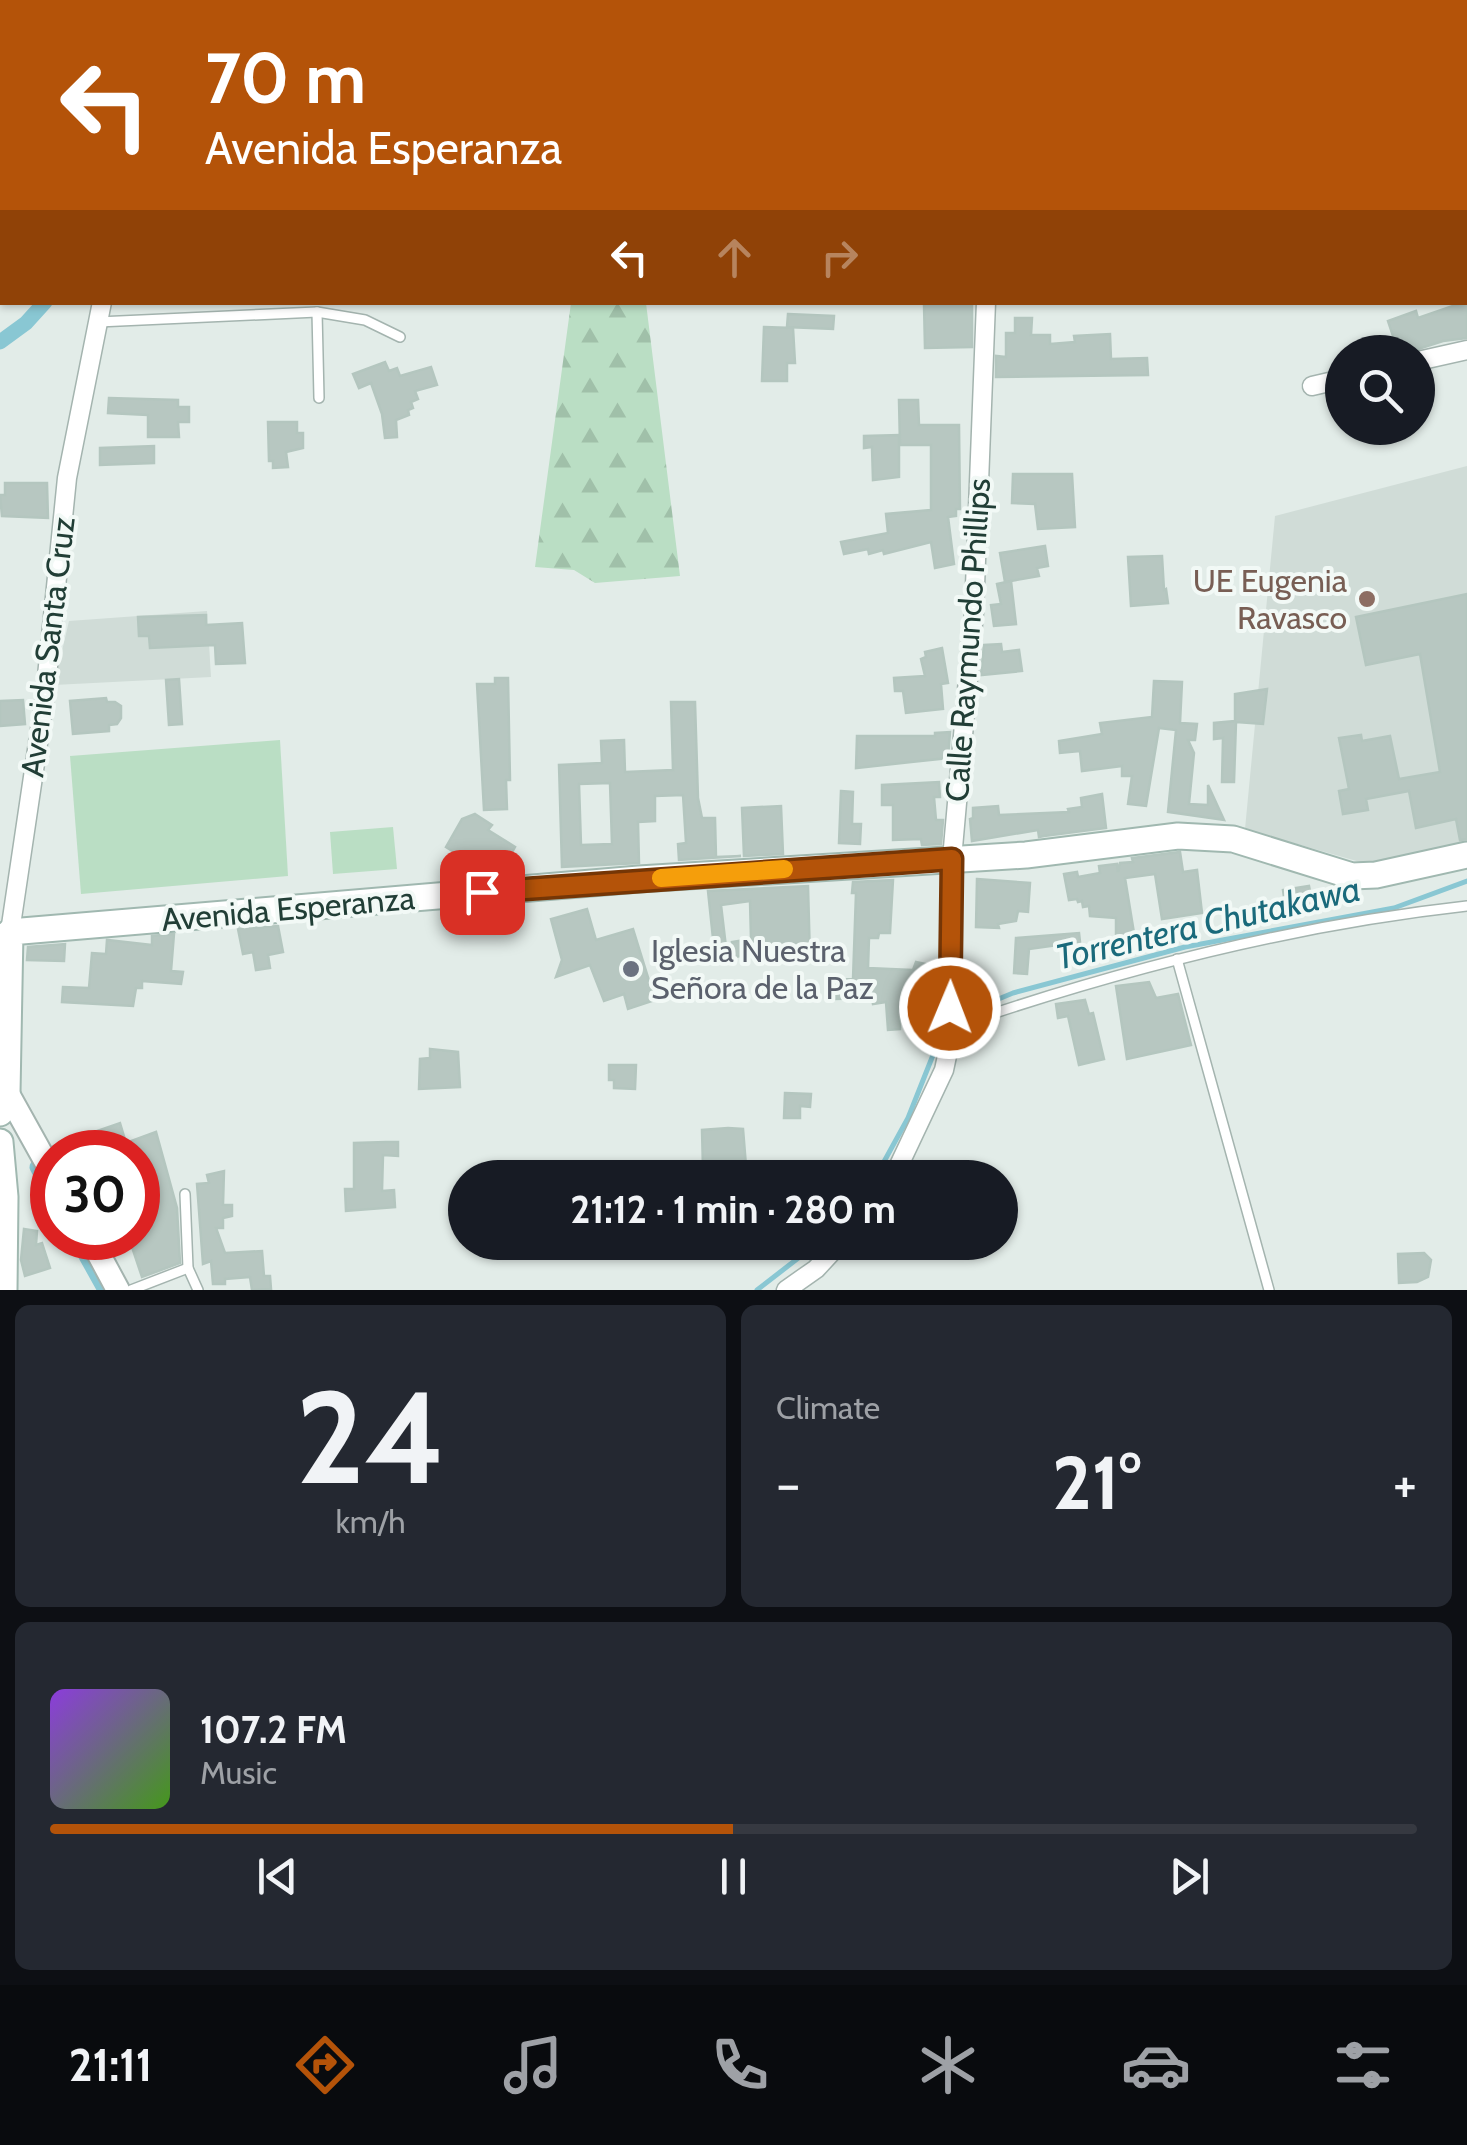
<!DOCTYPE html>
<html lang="en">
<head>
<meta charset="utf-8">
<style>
	body { margin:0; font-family:Cabin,sans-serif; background:#242831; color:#f1f3f6; height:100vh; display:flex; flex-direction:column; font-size:38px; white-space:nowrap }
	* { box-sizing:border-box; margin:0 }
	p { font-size:32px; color:#9ea1a6 }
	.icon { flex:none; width:55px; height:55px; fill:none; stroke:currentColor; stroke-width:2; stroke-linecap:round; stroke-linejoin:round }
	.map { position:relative; height:1290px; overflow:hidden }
	.panel { display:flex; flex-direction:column; gap:15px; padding:15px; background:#0d0f14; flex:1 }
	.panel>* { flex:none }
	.top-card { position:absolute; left:0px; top:0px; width:1468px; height:305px; box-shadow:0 2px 8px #0004; background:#b45309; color:#fff; overflow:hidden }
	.controls { position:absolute; left:1325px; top:335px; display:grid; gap:20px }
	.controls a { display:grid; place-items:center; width:110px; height:110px; border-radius:50%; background:#171b24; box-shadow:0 2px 8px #0004; font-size:50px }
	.speed { position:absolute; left:30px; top:1130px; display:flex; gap:20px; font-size:50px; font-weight:700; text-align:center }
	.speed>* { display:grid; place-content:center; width:130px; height:130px; border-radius:50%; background:#171b24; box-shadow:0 2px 8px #0004; line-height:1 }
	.speed .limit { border:15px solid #d22; background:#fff; color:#111 }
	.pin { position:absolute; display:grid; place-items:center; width:85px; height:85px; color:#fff; margin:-42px; border-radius:20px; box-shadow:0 5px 15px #0006 }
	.me { position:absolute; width:110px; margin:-55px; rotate:1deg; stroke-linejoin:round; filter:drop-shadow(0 0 8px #0008) }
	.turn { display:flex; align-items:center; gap:35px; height:210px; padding:0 40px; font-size:45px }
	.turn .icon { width:130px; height:130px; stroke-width:2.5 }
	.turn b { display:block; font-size:70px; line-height:85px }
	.lanes { display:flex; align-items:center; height:95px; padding:0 40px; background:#0003; justify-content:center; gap:50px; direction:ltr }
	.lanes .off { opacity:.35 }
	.big { font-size:75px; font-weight:700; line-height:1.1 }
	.panel .widget { flex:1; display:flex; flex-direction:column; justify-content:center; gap:15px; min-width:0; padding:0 35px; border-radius:15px; background:#242831 }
	.panel .dial { align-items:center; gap:0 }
	.dial b { font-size:130px; line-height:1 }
	.song { display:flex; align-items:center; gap:30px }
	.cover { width:120px; height:120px; border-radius:15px; background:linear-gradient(135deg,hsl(270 70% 55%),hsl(100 70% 35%)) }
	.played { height:10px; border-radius:5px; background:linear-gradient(90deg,#b45309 50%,#363941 50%) }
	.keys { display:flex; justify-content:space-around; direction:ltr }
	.heat { display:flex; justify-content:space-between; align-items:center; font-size:55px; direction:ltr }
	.panel .tiles { flex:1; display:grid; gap:15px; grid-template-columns:1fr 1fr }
	.widget:last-child { grid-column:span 2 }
	.trip { position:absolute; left:448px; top:1160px; width:570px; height:100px; border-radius:50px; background:#171b24; box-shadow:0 2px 8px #0004; font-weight:700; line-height:100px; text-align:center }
	.tab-bar { display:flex; height:160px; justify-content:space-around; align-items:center; background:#090b0e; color:#9ea1a6 }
	.tab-bar .icon { width:70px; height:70px }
	.tab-bar .selected { color:#b45309 }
	.tab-bar b { font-size:45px; color:#f1f3f6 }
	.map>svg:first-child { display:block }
	.built { fill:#d0dcd7 }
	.forest { fill:url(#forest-firs) }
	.pitch { fill:#badec4 }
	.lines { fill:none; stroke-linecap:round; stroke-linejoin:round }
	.stream { stroke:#89c7d3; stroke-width:5 }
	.canal { stroke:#89c7d3; stroke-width:15 }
	.river { stroke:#89c7d3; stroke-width:28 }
	.building { fill:#b7c7c1; stroke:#b4c6bf; stroke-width:2.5; fill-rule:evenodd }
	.service-casing { stroke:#a4b4af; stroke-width:12 }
	.minor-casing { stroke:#a4b4af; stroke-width:21 }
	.tertiary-casing { stroke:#a4b4af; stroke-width:26 }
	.secondary-casing { stroke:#a0b8b0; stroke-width:29 }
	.service { stroke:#fff; stroke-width:9 }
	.minor { stroke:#fff; stroke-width:18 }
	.tertiary { stroke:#fff; stroke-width:22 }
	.secondary { stroke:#fff; stroke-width:25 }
	.route-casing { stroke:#753606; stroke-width:25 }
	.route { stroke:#b45309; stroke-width:18 }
	.slow { stroke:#f59e0b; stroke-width:18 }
	.education-dot { fill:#8d6e63; stroke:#f2f9f6; stroke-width:4 }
	.worship-dot { fill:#6b7280; stroke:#f2f9f6; stroke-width:4 }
	.labels { text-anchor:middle; stroke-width:8; stroke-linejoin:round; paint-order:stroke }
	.education-label { font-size:32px; fill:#785e54; stroke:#f2f9f6; text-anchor:end }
	.street-label { font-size:32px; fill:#213e36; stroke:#f2f9f6 }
	.worship-label { font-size:32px; fill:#5b616d; stroke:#f2f9f6; text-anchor:start }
	.water-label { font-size:35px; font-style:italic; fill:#1a6a7b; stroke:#f2f9f6 }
</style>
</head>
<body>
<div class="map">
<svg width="1467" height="1290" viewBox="0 0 1467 1290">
	<defs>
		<pattern id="forest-firs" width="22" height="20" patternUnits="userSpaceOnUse" patternTransform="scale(2.5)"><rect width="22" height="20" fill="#badec4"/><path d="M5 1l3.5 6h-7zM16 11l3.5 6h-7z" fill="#a0c0a9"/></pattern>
	</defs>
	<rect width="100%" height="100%" fill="#e2ece8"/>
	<g class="built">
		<path d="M1467 466V848L1374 866 1245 829 1275 516Z"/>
		<path d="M207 611 211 677 54 685 69 621Z"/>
	</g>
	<path class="forest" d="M571 303H646L680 576 595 583 574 570 535 567Z"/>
	<g class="pitch">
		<path d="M280 740 288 876 81 894 70 756Z"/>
		<path d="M393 827 397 869 333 874 330 832Z"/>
	</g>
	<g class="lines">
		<g class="stream">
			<path d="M960 1015 1013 993 1185 947 1394 908 1467 881"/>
			<path d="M875 1178 908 1118 941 1035"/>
			<path d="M757 1290 819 1242"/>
		</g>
		<g class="canal">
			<path d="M0 342 26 323 45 302"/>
			<path d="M37 1167 52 1195"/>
			<path d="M76 1238 105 1290"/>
		</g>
		<g class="river">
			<path d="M269 2 272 0"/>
			<path d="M0 188 2 187"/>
		</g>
	</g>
	<g class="building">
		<path d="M1467 301V338L1443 341 1409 352H1404L1400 341 1395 342 1388 321 1416 311 1418 318Z"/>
		<path d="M972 302V347L925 348 924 304Z"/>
		<path d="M788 314 834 316 833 329 787 327Z"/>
		<path d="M1015 318H1032L1031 335H1050V344L1075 342 1074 336 1110 334 1111 359 1147 358 1148 375 996 377V356L1006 357V333H1015Z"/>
		<path d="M764 327 793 328 795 363H787V381H762Z"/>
		<path d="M385 362 389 371 397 368 400 376 431 367 437 385 415 391 418 399 411 402 413 408 408 410 409 415 396 420 397 437 385 438 382 414 371 383 359 388 353 374Z"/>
		<path d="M109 398 178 400V407H189V422H178L179 437H148V415L108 413Z"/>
		<path d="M899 400H918L919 425H959L960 509H956V516L948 517 954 564 935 568 931 542 884 554 883 550 869 554 868 549 844 554 841 542 888 533 886 514 931 510V445H900Z"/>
		<path d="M268 422H297V433H303V448L286 452 288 467 273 468V461H269Z"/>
		<path d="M899 435V477L873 480 872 447 864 448V436Z"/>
		<path d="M154 446V463L100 465V448Z"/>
		<path d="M1013 474H1072L1075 527 1038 529 1035 504 1012 503Z"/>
		<path d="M5 483H47L48 518 2 516 0 495H5Z"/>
		<path d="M1045 546 1048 566 1037 568 1039 576 1005 582 1000 553Z"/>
		<path d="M1162 556 1164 590 1166 589 1168 603 1131 606 1128 557Z"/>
		<path d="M1011 581 1016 624 994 626 991 605 1001 604 997 584Z"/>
		<path d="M1467 594V839L1460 840 1456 819 1416 828 1409 791 1366 799 1368 810 1343 814 1339 791 1349 789 1339 738 1361 735 1362 741 1390 736 1399 779 1440 772 1420 654 1366 665 1356 617Z"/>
		<path d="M206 615V625L242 623 245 663 216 664 215 645 150 648 149 636H139L138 617Z"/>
		<path d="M1001 644 1002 652 1019 650 1022 671 981 675 984 645Z"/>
		<path d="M942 648 948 683 941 684 943 709 906 713 903 691H895L894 678 925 676 921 659 926 657 925 652Z"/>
		<path d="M495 678H508L510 780H506L507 809 484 810 477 684H495Z"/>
		<path d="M179 679 182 724 169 725 166 680Z"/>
		<path d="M1154 681 1182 682 1180 723 1197 724 1195 740H1188L1194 753 1189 804 1208 805V785L1224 820 1168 812 1176 730 1159 728 1146 806 1128 804 1132 776H1122V766L1082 771 1080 751 1060 753 1059 741 1102 734 1100 723 1152 717Z"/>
		<path d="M1267 689 1263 724 1236 722 1234 782H1222L1223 738 1214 739V723L1235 721V694Z"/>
		<path d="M106 698 107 702H115L121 706V718L117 724 109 725V731L73 734 70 701Z"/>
		<path d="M23 700 25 724 0 726V701Z"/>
		<path d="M671 702H695L698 798 702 818H715L716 857 741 856 679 860 678 844 686 843 683 795 655 796V821L638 822 639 863 562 867 559 765 602 763 601 741 624 740 625 772 673 770ZM610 783 612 844 581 845 579 784Z"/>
		<path d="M950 732 948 758 856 768 857 736H935V733Z"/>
		<path d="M939 782 940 797H934L936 820H943L941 844 922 845 921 839 893 840V805H882V785Z"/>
		<path d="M841 791 853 792 852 824H861L860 844 839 843Z"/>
		<path d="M1102 794 1106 828 1044 836 1039 837 1038 830 972 841 970 819 973 818V808L998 806 999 815 1069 812 1068 809 1082 807 1081 798Z"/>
		<path d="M781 806 783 854 744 856 742 808Z"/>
		<path d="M475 814 492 825 488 830 515 847 506 863 501 860 494 871 482 864 480 868 446 847 462 819Z"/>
		<path d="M1180 852 1183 872 1197 870 1202 913 1162 919 1155 874 1125 878 1134 933 1116 937V918L1090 916 1089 906 1083 907 1082 901 1078 902 1077 899 1069 900 1064 874 1077 872 1078 877 1100 873 1099 866 1117 864 1118 872 1120 863 1133 862 1132 858Z"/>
		<path d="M977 879 1030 883 1028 912 1018 911 1016 921 998 924 999 928 976 927Z"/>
		<path d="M893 880 890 933H879L878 938H869L868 968 913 970 916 962 939 967V988H935L933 1016 900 1018V1029L888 1030 886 1002 873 1004 872 998 835 999 834 980 853 979 856 893H852L853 882Z"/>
		<path d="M808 886 810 959 782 960V955H763V952L735 957 732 942 751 939 750 901 721 905 726 947 714 948 708 891Z"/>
		<path d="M1309 886 1313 907 1286 911 1283 890Z"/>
		<path d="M587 909 596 940 633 929 655 1000 628 1009 624 994 604 1001 590 965 556 977 562 960 551 919Z"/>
		<path d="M278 926 283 952 268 955 270 968 256 970 253 952 243 954 238 929Z"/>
		<path d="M1079 933 1080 942 1029 949 1027 974 1014 973 1016 938Z"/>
		<path d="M174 934 171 971 183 972 181 984 142 981V988H136L133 1006 62 1002 63 987 89 988 92 953 106 954 107 940 152 945V936Z"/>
		<path d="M65 944 64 961 27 960 28 947Z"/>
		<path d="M1149 982 1156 998 1178 994 1191 1045 1127 1059 1116 986Z"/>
		<path d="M1085 1000 1089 1014 1093 1013 1104 1059 1079 1065 1068 1016 1058 1018 1056 1004Z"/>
		<path d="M430 1049 458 1052 460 1087 419 1089 420 1059 430 1058Z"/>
		<path d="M609 1065H636L635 1089 614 1088V1080H609Z"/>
		<path d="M785 1093 811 1094 810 1107 800 1106V1118H784Z"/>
		<path d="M120 1123 126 1143 156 1132 177 1208 180 1263 142 1277 132 1247 116 1253 111 1241 138 1238V1152H58L54 1146Z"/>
		<path d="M728 1128 743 1129 747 1178H706V1169H703L702 1130Z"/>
		<path d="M386 1142H398V1156L383 1155 382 1191 394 1190 395 1207 346 1211 345 1189H354V1143Z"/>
		<path d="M224 1171 223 1205H232V1216L223 1218V1228H216L225 1253 262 1251 264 1276H270L271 1289 252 1290 250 1277 225 1279V1284H213L211 1261 203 1264 197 1184 209 1183 207 1175Z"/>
		<path d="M24 1229 37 1231 36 1245 42 1243 50 1268 25 1276 21 1260Z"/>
		<path d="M1424 1253 1431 1260 1428 1277 1417 1282 1399 1283 1398 1254Z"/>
	</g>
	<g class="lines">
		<defs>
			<g id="service">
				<path d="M454 0 455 2"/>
				<path d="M662 0 667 2"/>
				<path d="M915 0 916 2"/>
				<path d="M289 2 292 0"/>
				<path d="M531 2 540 0"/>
				<path d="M984 2 991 0"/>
				<path d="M317 312 319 398"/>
				<path d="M98 322 317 312 365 320 400 337"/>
				<path d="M1177 959 1269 1290"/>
				<path d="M952 1035 962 1024C1126 968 1295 925 1467 906"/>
				<path d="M185 1194 188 1268 198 1290"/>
				<path d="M131 1290 188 1268"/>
			</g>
			<g id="minor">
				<path d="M189 2V0"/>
				<path d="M250 2 253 0"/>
				<path d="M1076 2 1077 0"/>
				<path d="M1165 2 1166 0"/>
				<path d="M1292 2 1293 0"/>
				<path d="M0 227H2"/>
				<path d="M1418 361 1467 350"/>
				<path d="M1312 386 1342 379"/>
				<path d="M0 933 10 932 45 696 67 478 102 302"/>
				<path d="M893 1178 944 1070 951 1037 952 859 974 612 986 302"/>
				<path d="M786 1290 816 1269 841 1242"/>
			</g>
			<g id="tertiary">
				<path d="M2 1083 52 1173"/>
				<path d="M90 1238 118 1290"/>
			</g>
			<g id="secondary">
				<path d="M0 1113 7 1093 10 932 639 879 1026 855 1178 836 1233 839 1352 876 1376 875 1467 855"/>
				<path d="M0 1142 5 1197 4 1290"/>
			</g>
		</defs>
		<use href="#service" class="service-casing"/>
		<use href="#minor" class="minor-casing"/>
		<use href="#tertiary" class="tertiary-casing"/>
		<use href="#secondary" class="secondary-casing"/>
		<use href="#service" class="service"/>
		<use href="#minor" class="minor"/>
		<use href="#tertiary" class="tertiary"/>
		<use href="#secondary" class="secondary"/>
	</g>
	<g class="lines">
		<defs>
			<path id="route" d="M482 892 952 859 950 1008"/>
		</defs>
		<use href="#route" class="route-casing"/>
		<use href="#route" class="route"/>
		<path class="slow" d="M661 878 784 869"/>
	</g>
	<circle class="education-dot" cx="1367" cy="599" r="10"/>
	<circle class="worship-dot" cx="631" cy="969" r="10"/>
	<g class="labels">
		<g class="education-label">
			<text x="1347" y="592">UE Eugenia<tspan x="1347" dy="37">Ravasco</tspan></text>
		</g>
		<g class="street-label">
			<text transform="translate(968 640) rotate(-86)" y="11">Calle Raymundo Phillips</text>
			<text transform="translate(48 647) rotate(-83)" y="11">Avenida Santa Cruz</text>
			<text transform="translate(288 909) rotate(-5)" y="11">Avenida Esperanza</text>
		</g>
		<g class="worship-label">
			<text x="651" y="962">Iglesia Nuestra<tspan x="651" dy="37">Señora de la Paz</tspan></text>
		</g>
		<g class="water-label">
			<text transform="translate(1208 923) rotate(-13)" y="12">Torrentera Chutakawa</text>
		</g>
	</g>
</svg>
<div class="controls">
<a><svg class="icon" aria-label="search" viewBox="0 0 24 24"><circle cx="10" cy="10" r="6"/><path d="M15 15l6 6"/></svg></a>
</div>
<div class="speed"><div class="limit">30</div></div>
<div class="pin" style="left:482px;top:892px;background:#d93025"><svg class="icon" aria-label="arrive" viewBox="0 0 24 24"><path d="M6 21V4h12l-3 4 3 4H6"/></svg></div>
<svg class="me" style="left:950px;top:1008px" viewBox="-20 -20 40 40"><circle r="17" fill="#b45309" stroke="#fff" stroke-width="3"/><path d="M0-11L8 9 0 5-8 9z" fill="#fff"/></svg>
<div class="trip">21:12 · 1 min · 280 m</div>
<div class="top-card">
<div class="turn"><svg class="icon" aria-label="left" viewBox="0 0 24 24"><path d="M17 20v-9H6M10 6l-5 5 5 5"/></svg><div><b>70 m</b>Avenida Esperanza</div></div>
<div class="lanes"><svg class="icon" aria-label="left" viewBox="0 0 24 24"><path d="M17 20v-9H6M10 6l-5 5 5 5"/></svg><svg class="icon off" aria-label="ahead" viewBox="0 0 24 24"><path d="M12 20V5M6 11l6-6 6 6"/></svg><svg class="icon off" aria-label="right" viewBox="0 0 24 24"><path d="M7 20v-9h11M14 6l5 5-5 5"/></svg></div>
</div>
</div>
<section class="panel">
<div class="tiles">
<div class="widget dial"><b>24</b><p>km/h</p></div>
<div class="widget"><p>Climate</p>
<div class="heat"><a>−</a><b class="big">21°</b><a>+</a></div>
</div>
<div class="widget">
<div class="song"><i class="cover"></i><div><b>107.2 FM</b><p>Music</p></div></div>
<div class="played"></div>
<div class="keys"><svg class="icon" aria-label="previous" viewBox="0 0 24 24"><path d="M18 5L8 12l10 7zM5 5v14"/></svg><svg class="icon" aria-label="pause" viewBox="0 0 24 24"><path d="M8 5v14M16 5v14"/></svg><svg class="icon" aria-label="next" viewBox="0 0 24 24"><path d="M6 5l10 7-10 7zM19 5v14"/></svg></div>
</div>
</div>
</section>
<nav class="tab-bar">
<b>21:11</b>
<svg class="icon selected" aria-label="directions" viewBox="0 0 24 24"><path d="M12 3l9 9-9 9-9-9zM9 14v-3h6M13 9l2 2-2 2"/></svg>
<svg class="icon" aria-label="music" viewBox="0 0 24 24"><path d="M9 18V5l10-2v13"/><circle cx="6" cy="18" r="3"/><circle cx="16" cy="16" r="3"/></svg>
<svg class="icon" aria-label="phone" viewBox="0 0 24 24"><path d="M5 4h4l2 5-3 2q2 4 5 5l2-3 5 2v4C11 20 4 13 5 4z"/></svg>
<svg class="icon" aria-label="climate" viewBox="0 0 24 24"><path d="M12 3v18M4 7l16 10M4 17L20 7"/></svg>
<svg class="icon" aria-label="car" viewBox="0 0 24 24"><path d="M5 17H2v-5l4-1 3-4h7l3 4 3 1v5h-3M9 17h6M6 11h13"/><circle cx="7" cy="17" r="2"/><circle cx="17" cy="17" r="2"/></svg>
<svg class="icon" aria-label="filters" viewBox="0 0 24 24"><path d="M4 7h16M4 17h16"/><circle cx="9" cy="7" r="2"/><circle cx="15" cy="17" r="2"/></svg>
</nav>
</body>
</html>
